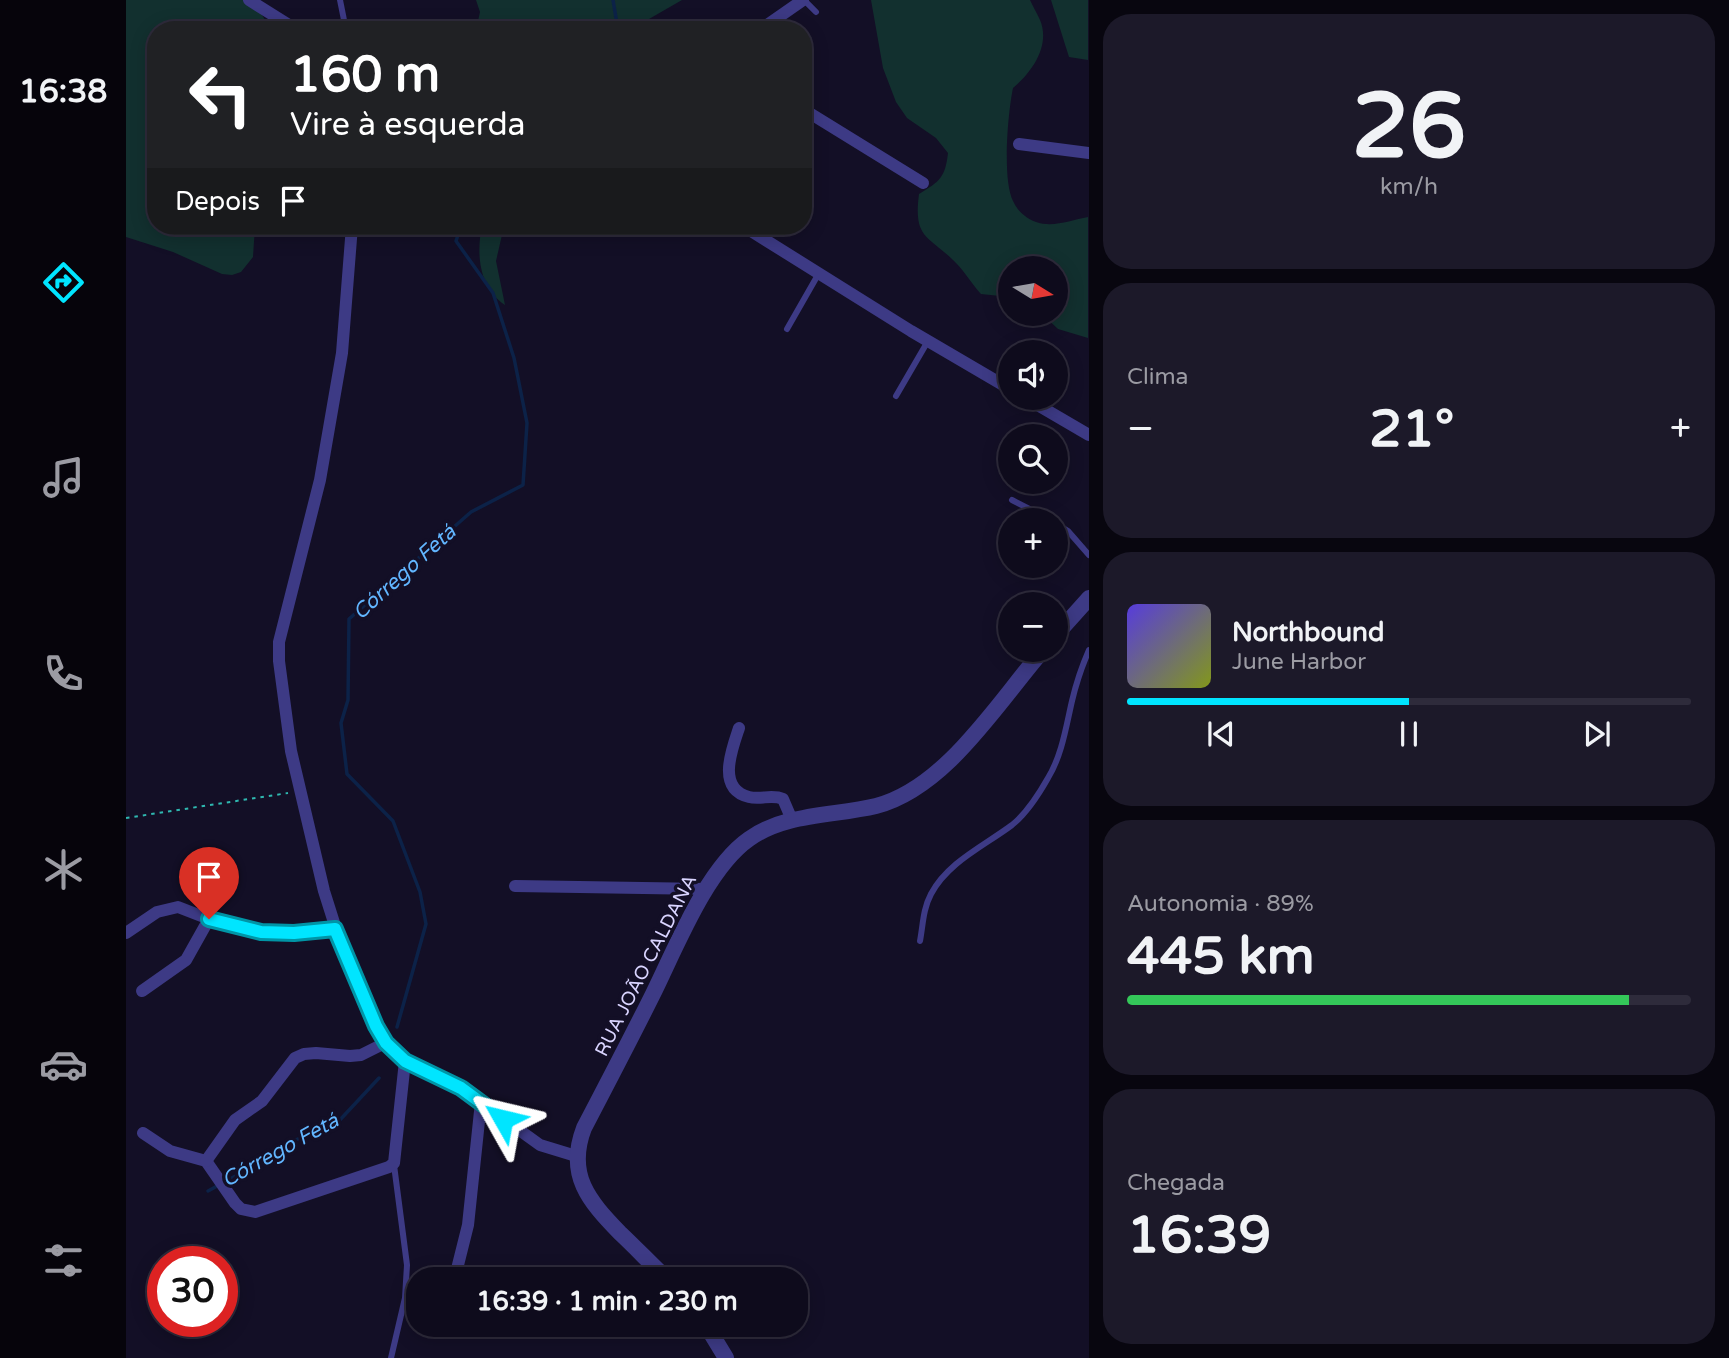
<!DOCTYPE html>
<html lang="pt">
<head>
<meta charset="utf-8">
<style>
	body { margin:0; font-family:"Varela Round",sans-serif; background:#1c1929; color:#f1f3f6; height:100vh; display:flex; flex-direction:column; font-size:26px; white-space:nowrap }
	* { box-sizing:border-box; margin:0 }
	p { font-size:23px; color:#9b9ba3 }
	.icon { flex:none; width:38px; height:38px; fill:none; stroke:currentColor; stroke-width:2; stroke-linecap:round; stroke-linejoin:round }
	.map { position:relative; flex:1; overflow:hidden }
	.sheet { display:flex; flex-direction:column; gap:14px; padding:14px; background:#08060f; width:640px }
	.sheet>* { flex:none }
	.top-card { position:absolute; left:21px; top:21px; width:665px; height:214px; border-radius:28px; box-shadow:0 4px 18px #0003,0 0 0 2px #2e2b3b; background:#202124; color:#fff; overflow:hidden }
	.needle { width:46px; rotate:101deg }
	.controls { position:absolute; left:872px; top:256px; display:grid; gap:14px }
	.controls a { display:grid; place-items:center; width:70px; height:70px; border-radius:50%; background:#0e0b1c; box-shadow:0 4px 18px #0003,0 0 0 2px #2e2b3b; font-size:35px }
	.speed { position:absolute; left:21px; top:1246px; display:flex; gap:14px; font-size:35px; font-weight:700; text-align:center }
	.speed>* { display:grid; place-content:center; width:91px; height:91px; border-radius:50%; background:#0e0b1c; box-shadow:0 4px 18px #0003,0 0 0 2px #2e2b3b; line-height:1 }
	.speed .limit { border:10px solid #d22; background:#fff; color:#111 }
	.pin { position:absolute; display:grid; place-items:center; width:60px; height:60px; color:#fff; margin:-72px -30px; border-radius:50% 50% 50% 0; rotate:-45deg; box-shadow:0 0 7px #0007 }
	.pin .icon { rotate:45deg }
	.me { position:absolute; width:77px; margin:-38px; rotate:307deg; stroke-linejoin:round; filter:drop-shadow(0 0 5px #0008) }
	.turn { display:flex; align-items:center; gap:24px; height:147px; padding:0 28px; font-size:32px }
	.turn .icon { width:91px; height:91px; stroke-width:2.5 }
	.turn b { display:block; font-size:49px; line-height:60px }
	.then { display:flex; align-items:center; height:66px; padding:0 28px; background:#0003; gap:14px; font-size:26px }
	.big { font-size:52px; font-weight:700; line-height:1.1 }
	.sheet .tile { flex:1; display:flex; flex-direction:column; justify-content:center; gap:10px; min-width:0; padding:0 24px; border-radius:28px; background:#1c1929 }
	.sheet .dial { align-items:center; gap:0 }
	.dial b { font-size:91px; line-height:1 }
	.song { display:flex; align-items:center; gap:21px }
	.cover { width:84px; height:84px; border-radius:10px; background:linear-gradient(135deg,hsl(250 70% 55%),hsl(70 70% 35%)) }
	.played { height:7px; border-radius:4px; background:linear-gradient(90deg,#00e5ff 50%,#2e2b3b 50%) }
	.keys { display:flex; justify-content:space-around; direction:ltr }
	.heat { display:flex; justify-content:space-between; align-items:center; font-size:38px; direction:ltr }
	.charge { height:10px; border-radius:5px; background:linear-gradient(90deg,#34c759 89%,#2e2b3b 0) }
	.trip { position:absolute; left:280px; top:1267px; width:402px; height:70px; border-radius:28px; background:#0e0b1c; box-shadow:0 4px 18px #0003,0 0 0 2px #2e2b3b; font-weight:700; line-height:70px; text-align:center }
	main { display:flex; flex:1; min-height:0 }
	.dock { display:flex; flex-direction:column; width:126px; justify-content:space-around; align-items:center; background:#06040b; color:#9b9ba3 }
	.dock .icon { width:49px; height:49px }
	.dock .current { color:#00e5ff }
	.dock b { font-size:32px; color:#f1f3f6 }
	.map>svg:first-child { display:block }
	.green { fill:#12302f }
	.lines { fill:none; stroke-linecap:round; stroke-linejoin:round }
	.stream { stroke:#0c2248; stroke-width:3.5 }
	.path { stroke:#2fb8b0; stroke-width:2; stroke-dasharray:3.5 5; stroke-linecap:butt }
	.service { stroke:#3d3a85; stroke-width:6 }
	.minor { stroke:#3d3a85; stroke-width:12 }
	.tertiary { stroke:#3d3a85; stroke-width:16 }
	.route-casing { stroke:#0095a6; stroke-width:18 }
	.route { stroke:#00e5ff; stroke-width:12 }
	.labels { text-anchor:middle; stroke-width:7; stroke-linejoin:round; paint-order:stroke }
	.street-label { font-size:19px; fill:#d9d4ff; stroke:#130f26 }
	.water-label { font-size:21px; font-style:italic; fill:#62b6ff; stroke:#130f26 }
</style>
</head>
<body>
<main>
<nav class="dock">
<b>16:38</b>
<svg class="icon current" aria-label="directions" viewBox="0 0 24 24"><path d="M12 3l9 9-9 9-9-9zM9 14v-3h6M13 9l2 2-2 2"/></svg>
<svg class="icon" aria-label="music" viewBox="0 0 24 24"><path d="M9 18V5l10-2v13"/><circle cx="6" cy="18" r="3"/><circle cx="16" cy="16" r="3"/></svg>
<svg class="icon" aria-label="phone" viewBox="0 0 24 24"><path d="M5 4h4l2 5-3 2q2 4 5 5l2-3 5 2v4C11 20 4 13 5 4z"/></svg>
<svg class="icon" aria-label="climate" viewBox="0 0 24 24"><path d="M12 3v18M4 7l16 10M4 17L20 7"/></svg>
<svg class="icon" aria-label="car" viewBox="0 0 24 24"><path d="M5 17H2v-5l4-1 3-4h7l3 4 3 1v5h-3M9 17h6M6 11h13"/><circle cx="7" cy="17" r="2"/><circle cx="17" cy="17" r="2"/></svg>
<svg class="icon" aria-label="filters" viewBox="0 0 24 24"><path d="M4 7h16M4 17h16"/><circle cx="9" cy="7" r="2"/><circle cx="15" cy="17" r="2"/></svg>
</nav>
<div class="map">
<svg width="963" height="1358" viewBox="0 0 963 1358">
	<rect width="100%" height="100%" fill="#130f26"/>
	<g class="green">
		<path d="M0 0H118C130 8 140 15 142 30H30V226H129L127 257 115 272 106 275 96 274 47 252 0 237Z"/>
		<path d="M350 0H556L523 19 516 30H350L354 12Z"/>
		<path d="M745 0H904C907 7 911 13 914 20 925 46 905 73 887 88 882 112 876 179 887 201 891 210 899 218 910 222 927 228 945 220 962 217V338L932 329 915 313H929V268H884V297L855 294C846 284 839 272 830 263 803 235 787 240 793 194 814 181 819 178 822 153L810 138 781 118 770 102 757 68Z"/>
		<path d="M925 0H962V60L943 57Z"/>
		<path d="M356 226H378L370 261 379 305C353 288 350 254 356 226Z"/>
	</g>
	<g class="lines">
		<g class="stream">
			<path d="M487 0 492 30"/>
			<path d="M271 1027 300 924 294 892 267 821 221 774 215 723 222 700 223 619 345 512 397 485 401 423 388 358 367 293 330 241 335 226"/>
			<path d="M100 1181 119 1171 153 1147 212 1122 253 1078"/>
			<path d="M82 1191 93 1185"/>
		</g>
		<path class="path" d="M0 818 162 793"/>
		<g class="service">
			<path d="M214 0 220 30"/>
			<path d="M678 0 690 12"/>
			<path d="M661 329 693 273"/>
			<path d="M770 396 802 341"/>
			<path d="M886 500 925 520"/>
			<path d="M929 523 942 531 963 555"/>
			<path d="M794 941C797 925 797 909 805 894 822 862 858 846 886 825 901 813 913 794 922 778 936 755 940 727 946 701 950 684 956 666 963 650"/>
			<path d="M265 1358 279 1298 281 1265 268 1165"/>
		</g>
		<g class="minor">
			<path d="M123 0 171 30"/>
			<path d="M634 30 677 0"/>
			<path d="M677 109 797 183"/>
			<path d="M893 144 963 153"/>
			<path d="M226 226 216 353 194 480 153 642V661L165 751 198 891 217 951 259 1043 279 1061 335 1088 414 1145 450 1156"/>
			<path d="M617 226 785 331 884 389"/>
			<path d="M898 397 963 435"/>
			<path d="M613 728C606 749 590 789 623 797 635 800 646 794 657 799L666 820"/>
			<path d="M389 886 581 889"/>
			<path d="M0 933 31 912 52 907 83 919 135 932 168 933 209 929"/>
			<path d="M16 991 60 960 83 919"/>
			<path d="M17 1133 44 1151 80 1161 109 1203 115 1209 129 1212 263 1167 268 1163 279 1061"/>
			<path d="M80 1161 109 1120 136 1101 169 1058 178 1054 190 1053 224 1056 235 1055 259 1043"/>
			<path d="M331 1269 342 1225 355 1102"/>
		</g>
		<g class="tertiary">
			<path d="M929 636 963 598"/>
			<path d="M541 1279C525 1264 510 1248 494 1233 463 1201 440 1175 458 1128 481 1084 504 1040 526 996 549 950 580 869 623 839 659 813 708 816 750 806 820 788 872 702 918 649"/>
			<path d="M580 1325 600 1358"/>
		</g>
	</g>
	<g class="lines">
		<defs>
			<path id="route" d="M83 919 135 932 168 933 209 929 250 1026 260 1043 279 1061 335 1088 377 1119"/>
		</defs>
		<use href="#route" class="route-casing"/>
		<use href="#route" class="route"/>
	</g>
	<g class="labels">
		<g class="street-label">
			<text transform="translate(519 965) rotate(-63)" y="7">RUA JOÃO CALDANA</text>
		</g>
		<g class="water-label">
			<text transform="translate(278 572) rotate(-42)" y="7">Córrego Fetá</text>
			<text transform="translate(154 1150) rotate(-29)" y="7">Córrego Fetá</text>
		</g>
	</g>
</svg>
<div class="controls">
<a><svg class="needle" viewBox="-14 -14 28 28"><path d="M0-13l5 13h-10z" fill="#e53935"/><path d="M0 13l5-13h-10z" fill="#9b9ba3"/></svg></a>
<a><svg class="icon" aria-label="sound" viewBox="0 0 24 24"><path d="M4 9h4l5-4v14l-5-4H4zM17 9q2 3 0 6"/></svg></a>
<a><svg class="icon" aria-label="search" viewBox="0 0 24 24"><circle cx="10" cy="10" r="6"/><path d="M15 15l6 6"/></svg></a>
<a>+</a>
<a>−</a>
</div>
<div class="speed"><div class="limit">30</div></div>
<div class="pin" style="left:83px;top:919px;background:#d93025"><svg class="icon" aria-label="arrive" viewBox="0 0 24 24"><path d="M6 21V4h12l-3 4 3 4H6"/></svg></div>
<svg class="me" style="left:377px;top:1119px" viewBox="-20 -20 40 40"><path d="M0-17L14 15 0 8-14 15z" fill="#00e5ff" stroke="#fff" stroke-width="4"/></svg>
<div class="trip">16:39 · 1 min · 230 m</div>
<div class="top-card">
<div class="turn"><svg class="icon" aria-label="left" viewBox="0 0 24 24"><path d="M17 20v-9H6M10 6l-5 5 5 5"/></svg><div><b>160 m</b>Vire à esquerda</div></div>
<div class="then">Depois<svg class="icon" aria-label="arrive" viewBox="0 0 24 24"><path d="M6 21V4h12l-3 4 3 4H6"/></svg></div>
</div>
</div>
<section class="sheet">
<div class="tile dial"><b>26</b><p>km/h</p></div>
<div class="tile"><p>Clima</p>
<div class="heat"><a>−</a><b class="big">21°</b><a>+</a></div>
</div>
<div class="tile">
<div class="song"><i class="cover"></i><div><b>Northbound</b><p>June Harbor</p></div></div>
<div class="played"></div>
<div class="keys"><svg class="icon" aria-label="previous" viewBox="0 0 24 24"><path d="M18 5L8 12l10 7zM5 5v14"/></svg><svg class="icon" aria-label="pause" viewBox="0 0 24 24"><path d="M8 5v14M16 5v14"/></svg><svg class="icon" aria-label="next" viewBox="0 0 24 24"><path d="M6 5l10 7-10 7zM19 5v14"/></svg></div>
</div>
<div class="tile"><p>Autonomia · 89%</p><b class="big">445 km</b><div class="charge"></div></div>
<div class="tile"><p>Chegada</p><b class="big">16:39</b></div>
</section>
</main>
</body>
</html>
